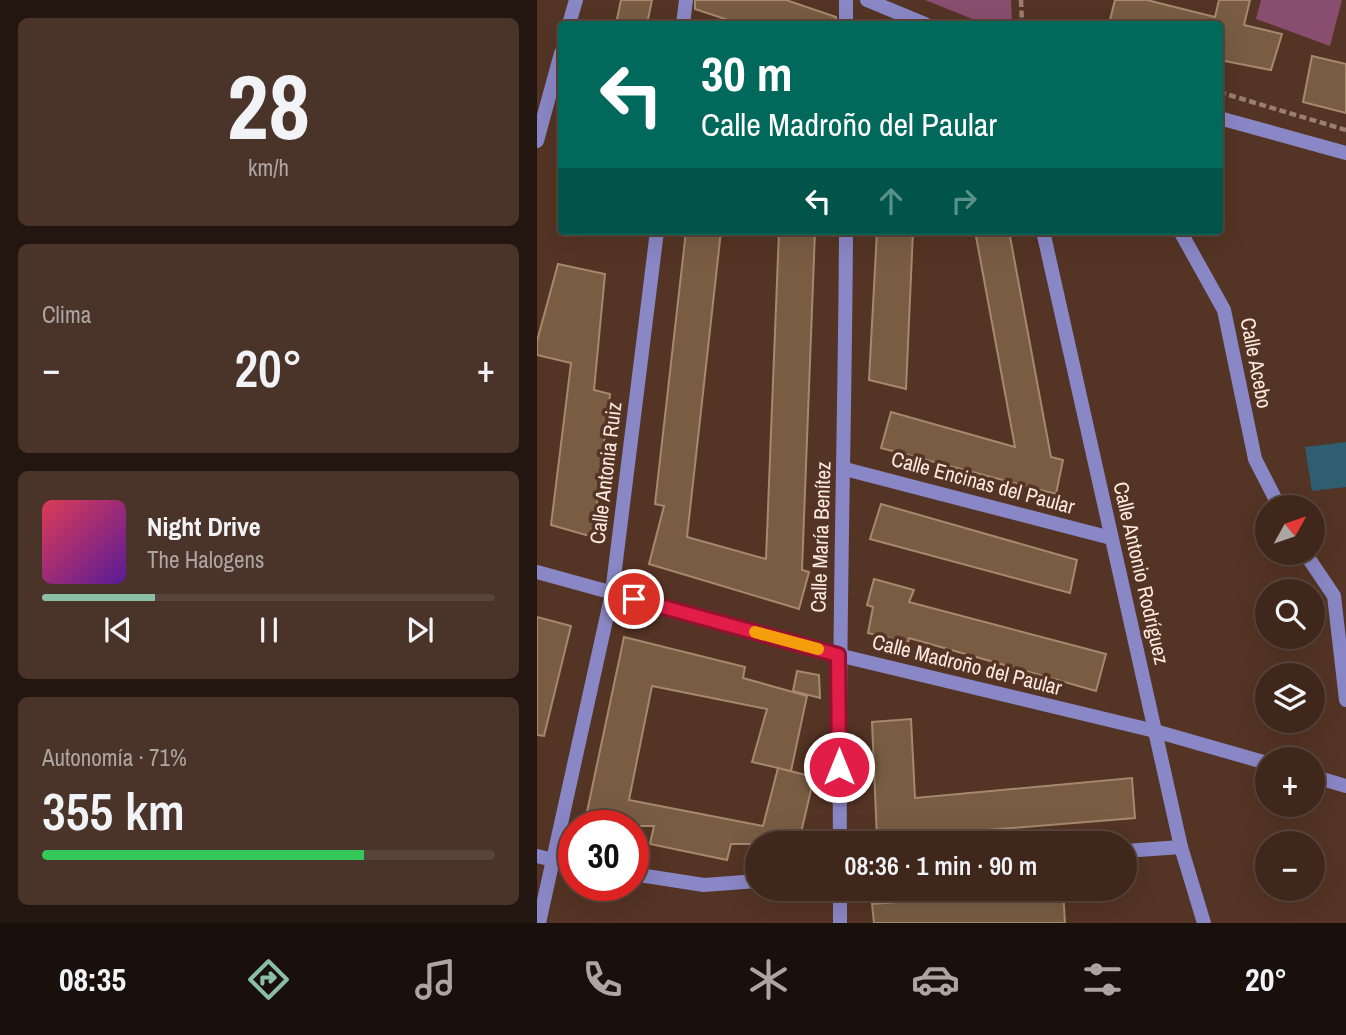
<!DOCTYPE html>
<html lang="es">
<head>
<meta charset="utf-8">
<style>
	body { margin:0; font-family:"Archivo Narrow",sans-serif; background:#4a3328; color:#f1f3f6; height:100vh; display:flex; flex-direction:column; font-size:26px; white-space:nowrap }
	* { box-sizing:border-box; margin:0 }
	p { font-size:23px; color:#ada5a3 }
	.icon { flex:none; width:38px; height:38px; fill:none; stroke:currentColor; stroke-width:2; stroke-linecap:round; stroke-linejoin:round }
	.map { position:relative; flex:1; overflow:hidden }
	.details { display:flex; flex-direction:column; gap:18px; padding:18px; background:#23150f; width:537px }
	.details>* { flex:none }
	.top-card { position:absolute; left:21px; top:21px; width:665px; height:214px; border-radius:7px; box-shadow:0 7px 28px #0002,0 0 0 2px #58443a; background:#00695c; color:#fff; overflow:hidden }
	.needle { width:46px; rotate:50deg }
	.tools { position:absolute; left:718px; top:495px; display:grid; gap:14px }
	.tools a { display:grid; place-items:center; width:70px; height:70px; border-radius:50%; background:#3f271b; box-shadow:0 7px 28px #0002,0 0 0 2px #58443a; font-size:35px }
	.speed { position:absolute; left:21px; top:810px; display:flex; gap:14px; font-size:35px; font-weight:700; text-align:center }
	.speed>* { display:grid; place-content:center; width:91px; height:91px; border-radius:50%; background:#3f271b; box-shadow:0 7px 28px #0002,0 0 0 2px #58443a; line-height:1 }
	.speed .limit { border:10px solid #d22; background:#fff; color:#111 }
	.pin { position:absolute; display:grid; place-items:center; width:60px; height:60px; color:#fff; margin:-30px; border:4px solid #fff; border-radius:50%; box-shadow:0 2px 7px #0007 }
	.me { position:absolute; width:77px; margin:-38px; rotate:0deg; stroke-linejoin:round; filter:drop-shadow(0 0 5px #0008) }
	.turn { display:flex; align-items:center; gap:24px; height:147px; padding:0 28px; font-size:32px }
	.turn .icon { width:91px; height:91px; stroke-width:2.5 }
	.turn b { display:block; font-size:49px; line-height:60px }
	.lanes { display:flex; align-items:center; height:66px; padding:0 28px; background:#0003; justify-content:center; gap:35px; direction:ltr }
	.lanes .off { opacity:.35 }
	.big { font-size:52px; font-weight:600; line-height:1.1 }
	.details .widget { flex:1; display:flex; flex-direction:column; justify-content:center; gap:10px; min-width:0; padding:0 24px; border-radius:10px; background:#4a3328 }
	.details .dial { align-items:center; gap:0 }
	.dial b { font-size:91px; line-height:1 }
	.song { display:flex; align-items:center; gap:21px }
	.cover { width:84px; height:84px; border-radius:10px; background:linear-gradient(135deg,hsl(350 70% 55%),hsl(270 70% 35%)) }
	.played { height:7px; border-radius:4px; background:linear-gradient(90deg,#8abfa5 25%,#58443a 25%) }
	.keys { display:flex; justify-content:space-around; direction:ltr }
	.heat { display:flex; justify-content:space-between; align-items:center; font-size:38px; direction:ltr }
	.charge { height:10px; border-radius:5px; background:linear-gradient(90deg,#34c759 71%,#58443a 0) }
	.trip { position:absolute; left:208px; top:831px; width:392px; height:70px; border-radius:35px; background:#3f271b; box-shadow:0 7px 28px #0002,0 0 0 2px #58443a; font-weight:600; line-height:70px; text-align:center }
	.dock { display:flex; height:112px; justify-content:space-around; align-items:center; background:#19100b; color:#ada5a3 }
	.dock .icon { width:49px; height:49px }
	.dock .active { color:#8abfa5 }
	.dock b { font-size:32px; color:#f1f3f6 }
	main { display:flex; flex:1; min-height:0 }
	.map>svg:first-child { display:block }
	.green { fill:#894e6f }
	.water { fill:#2e5e70 }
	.building { fill:#785d43; stroke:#a6896d; stroke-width:2 }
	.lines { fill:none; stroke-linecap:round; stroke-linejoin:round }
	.path { stroke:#997e71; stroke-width:4.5; stroke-dasharray:7 3.5; stroke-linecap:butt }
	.minor { stroke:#8a87c6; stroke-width:14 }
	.route-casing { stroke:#92132f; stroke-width:18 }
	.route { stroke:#e11d48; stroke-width:12 }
	.slow { stroke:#f59e0b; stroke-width:12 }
	.labels { text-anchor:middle; stroke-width:7; stroke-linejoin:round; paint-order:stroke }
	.street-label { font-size:21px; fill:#fee9e0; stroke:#543424 }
</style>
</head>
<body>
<main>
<section class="details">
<div class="widget dial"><b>28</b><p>km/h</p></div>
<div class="widget"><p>Clima</p>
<div class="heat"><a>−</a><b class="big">20°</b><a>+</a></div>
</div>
<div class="widget">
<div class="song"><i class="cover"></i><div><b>Night Drive</b><p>The Halogens</p></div></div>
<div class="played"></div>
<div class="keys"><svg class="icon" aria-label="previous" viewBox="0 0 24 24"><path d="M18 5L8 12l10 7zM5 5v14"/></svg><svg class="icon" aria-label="pause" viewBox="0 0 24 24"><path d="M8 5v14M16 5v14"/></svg><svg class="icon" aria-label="next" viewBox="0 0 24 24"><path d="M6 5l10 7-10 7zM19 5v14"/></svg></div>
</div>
<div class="widget"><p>Autonomía · 71%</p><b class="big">355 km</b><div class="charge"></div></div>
</section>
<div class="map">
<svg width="809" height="923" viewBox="0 0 809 923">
	<rect width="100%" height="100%" fill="#543424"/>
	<g class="green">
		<path d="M388 0H474L475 24H448Z"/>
		<path d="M724 0H805L793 46 719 19Z"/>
	</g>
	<path class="water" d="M809 442V487L775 491 768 447Z"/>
	<g class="building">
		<path d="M84 0H115L110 24H79Z"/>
		<path d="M158 0H249L299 17V24H203L158 9Z"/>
		<path d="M578 0H610L678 17 682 0H713L707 25 745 34 734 70 682 60V24H572Z"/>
		<path d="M775 56 809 64V113L766 102Z"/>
		<path d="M149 231H184L150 537 229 559 242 231H278L265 570 272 572 262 609 112 564 127 506 118 504Z"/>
		<path d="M340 231H376L369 389 332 380Z"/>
		<path d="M438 231H472L514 457 526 460 519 494 344 448 354 412 478 447Z"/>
		<path d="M21 264 68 274 57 390 73 394 56 537 14 525 34 363 0 355V341Z"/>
		<path d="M344 504 540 560 533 593 333 539Z"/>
		<path d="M337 579 377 590 372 602 569 654 559 691 372 638 371 643 331 633 336 607 330 605Z"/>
		<path d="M0 617 34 626 7 736 0 735Z"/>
		<path d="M87 637 208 667 206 678 270 696 254 771 215 762 230 709 115 686 92 800 226 826 241 768 277 777 264 833 269 834 268 844H194L190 860 113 844 117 826H47Z"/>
		<path d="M260 671 282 675 283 698 256 691Z"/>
		<path d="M374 719 378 798 595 778 598 818 340 839 335 722Z"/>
		<path d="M526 889 528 923H337L335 904Z"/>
	</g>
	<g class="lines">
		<g class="path">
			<path d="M484 0 485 24"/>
			<path d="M682 92 809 130"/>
		</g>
		<g class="minor">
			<path d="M309 0V24"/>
			<path d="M330 0 388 24"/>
			<path d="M32 24 39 0"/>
			<path d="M146 24 149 0"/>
			<path d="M682 118 809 153"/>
			<path d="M0 141 24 53"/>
			<path d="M506 231 644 847 667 923"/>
			<path d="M643 231 687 310 718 459 743 508"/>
			<path d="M308 469 574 538"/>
			<path d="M768 553 797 596 809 700"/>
			<path d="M0 572 301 655 618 731 730 763"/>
			<path d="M775 776 809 786"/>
			<path d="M303 844C301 639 308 435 309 231"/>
			<path d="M588 851 644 847"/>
			<path d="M0 856 37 865"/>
			<path d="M96 874 167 885 220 881"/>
			<path d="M303 889V923"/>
			<path d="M2 923 75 593 120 231"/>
		</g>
	</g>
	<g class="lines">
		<defs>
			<path id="route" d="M97 599 301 655 302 767"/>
		</defs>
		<use href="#route" class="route-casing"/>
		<use href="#route" class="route"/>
		<path class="slow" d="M218 632 281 649"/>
	</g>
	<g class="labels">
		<g class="street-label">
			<text transform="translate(719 363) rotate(79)" y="7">Calle Acebo</text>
			<text transform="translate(69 473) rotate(-83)" y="7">Calle Antonia Ruiz</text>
			<text transform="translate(446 483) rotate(15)" y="7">Calle Encinas del Paular</text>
			<text transform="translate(284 537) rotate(-88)" y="7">Calle María Benítez</text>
			<text transform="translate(604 573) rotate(77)" y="7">Calle Antonio Rodríguez</text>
			<text transform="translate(430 665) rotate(14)" y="7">Calle Madroño del Paular</text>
		</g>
	</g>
</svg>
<div class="tools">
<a><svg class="needle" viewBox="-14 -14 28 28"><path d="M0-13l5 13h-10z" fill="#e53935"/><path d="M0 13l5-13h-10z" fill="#ada5a3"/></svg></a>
<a><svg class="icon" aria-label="search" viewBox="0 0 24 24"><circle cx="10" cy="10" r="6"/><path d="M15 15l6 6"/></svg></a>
<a><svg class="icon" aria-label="layers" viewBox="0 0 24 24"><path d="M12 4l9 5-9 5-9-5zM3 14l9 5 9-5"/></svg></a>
<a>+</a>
<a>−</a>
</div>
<div class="speed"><div class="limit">30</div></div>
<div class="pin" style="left:97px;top:599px;background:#d93025"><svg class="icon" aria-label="arrive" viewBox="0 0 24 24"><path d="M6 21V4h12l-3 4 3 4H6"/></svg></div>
<svg class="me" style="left:302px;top:767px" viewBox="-20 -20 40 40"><circle r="17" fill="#e11d48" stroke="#fff" stroke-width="3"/><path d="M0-11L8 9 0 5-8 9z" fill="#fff"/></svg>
<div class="trip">08:36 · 1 min · 90 m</div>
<div class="top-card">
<div class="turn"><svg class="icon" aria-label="left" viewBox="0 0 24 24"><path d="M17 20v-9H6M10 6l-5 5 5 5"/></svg><div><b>30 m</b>Calle Madroño del Paular</div></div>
<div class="lanes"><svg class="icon" aria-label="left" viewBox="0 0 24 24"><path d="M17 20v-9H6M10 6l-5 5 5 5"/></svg><svg class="icon off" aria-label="ahead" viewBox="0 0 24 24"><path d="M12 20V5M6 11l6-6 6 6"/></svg><svg class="icon off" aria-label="right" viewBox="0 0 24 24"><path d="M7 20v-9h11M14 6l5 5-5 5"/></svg></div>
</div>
</div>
</main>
<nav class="dock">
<b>08:35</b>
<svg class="icon active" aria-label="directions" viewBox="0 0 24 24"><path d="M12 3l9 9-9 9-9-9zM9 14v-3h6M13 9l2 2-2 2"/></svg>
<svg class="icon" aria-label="music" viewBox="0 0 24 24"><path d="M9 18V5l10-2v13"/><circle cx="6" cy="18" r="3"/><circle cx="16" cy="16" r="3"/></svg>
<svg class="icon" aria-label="phone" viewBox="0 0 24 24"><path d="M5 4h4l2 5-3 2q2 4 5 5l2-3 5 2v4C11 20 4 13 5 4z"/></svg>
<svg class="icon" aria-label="climate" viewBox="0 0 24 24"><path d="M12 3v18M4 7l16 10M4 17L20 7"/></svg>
<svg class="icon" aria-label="car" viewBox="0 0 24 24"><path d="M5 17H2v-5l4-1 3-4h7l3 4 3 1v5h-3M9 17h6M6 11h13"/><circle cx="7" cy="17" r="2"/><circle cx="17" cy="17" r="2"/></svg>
<svg class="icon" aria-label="filters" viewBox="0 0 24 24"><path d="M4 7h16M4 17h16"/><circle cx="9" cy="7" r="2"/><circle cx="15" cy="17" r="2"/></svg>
<b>20°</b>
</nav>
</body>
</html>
